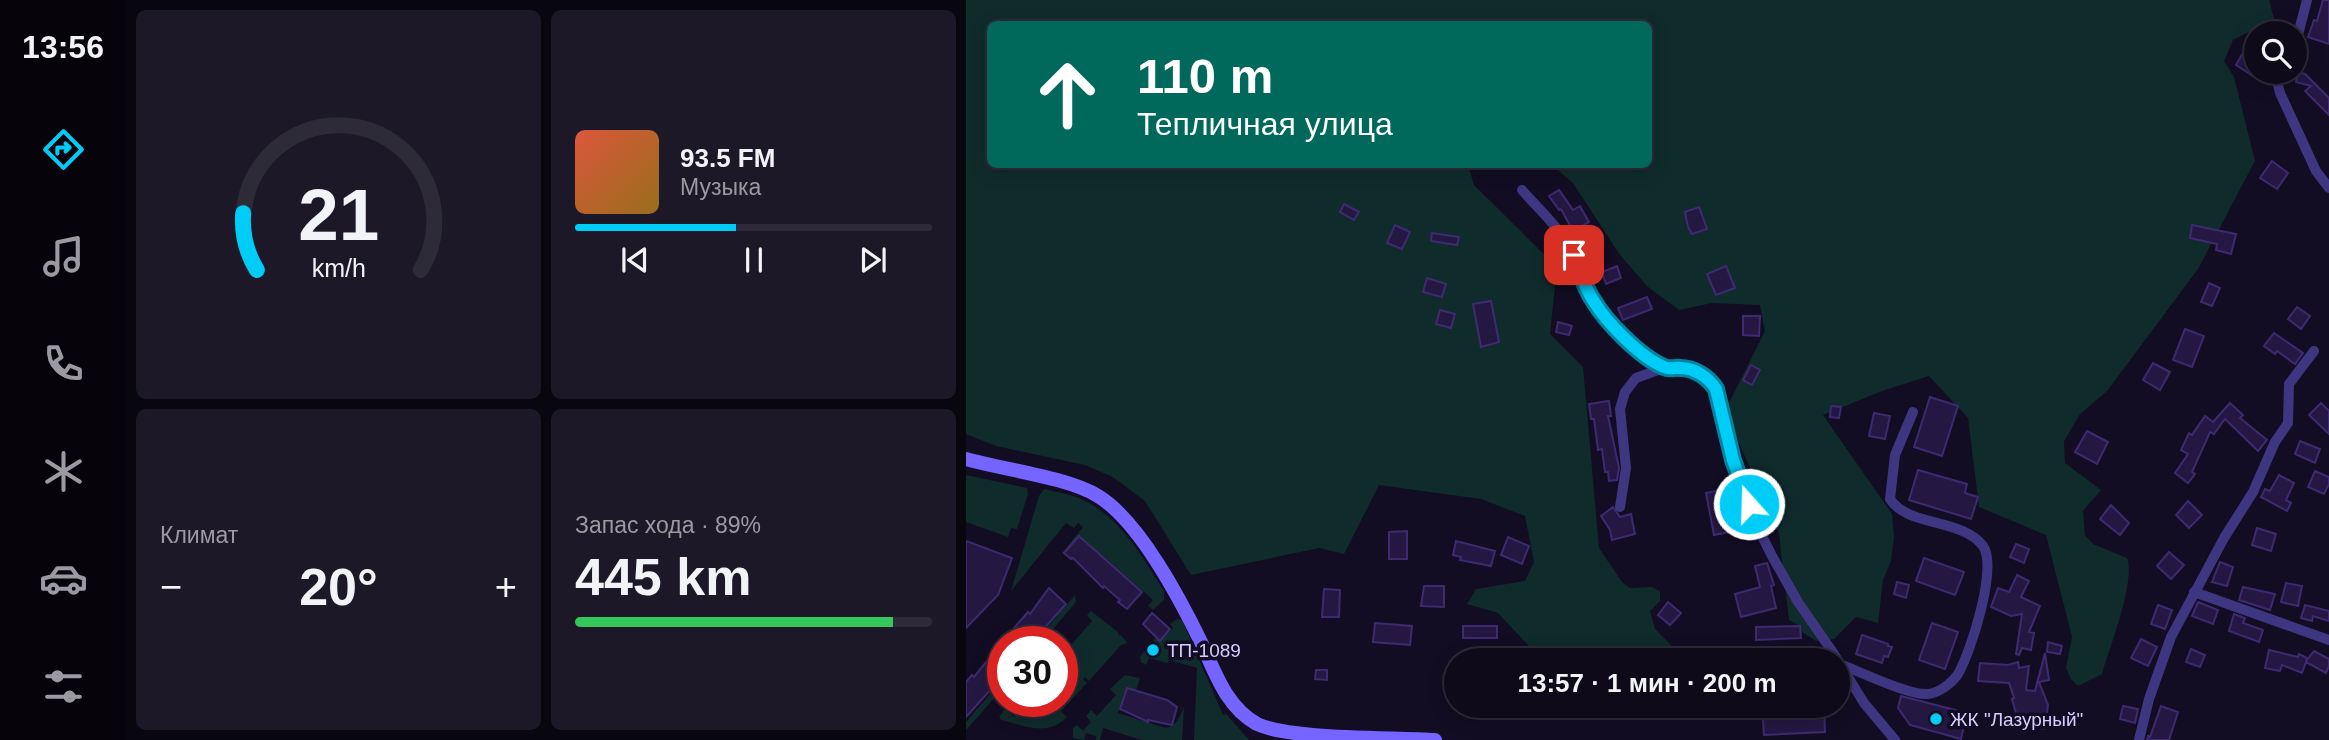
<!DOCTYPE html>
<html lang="ru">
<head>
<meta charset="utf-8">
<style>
	body { margin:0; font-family:Helvetica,sans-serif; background:#1c1827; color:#f1f3f6; height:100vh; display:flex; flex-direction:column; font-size:26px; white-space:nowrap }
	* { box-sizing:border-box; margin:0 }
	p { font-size:23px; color:#9b9aa2 }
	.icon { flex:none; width:38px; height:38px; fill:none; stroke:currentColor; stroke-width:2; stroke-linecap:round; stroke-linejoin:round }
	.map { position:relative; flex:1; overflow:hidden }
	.side { display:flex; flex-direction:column; gap:10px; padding:10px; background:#08060e; width:840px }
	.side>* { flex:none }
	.hud { position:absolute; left:21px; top:21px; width:665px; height:147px; border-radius:10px; box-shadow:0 4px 18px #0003,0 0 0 2px #2e2b39; background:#00695c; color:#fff; overflow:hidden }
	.controls { position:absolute; left:1278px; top:21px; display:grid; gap:14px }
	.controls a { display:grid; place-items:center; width:63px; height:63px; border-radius:50%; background:#0e0a1a; box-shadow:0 4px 18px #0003,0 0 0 2px #2e2b39; font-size:35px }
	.speed { position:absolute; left:21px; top:626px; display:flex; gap:14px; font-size:35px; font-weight:700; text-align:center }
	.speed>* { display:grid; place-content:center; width:91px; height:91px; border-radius:50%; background:#0e0a1a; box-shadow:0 4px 18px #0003,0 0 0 2px #2e2b39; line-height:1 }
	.speed .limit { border:10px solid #d22; background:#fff; color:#111 }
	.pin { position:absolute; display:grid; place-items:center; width:60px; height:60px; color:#fff; margin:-30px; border-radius:14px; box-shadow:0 4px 10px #0006 }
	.me { position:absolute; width:77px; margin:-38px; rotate:340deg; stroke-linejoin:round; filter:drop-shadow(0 0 5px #0008) }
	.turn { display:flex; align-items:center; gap:24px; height:147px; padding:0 35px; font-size:32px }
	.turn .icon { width:91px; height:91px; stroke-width:2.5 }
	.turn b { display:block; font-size:49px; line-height:60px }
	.big { font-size:52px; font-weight:700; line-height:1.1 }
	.side .widget { flex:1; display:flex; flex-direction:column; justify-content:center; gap:10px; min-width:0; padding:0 24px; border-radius:10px; background:#1c1827 }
	.side .dial { align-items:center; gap:0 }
	.dial svg { height:182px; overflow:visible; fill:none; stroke:#2e2b39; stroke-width:7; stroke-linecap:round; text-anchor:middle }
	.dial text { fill:#f1f3f6; stroke:none }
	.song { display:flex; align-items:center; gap:21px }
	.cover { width:84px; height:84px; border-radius:10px; background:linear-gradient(135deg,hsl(10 70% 55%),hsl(40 70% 35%)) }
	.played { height:7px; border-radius:4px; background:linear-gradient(90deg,#00ccf8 45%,#2e2b39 45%) }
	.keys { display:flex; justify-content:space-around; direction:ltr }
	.heat { display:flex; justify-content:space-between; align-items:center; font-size:38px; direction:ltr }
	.charge { height:10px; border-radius:5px; background:linear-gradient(90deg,#34c759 89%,#2e2b39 0) }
	.side .tiles { flex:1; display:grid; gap:10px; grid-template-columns:repeat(2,1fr) }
	.trip { position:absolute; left:478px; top:648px; width:406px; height:70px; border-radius:35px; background:#0e0a1a; box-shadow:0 4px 18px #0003,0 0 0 2px #2e2b39; font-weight:700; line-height:70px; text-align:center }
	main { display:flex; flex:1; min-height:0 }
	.tab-bar { display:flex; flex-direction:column; width:126px; justify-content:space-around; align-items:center; background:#06040a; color:#9b9aa2 }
	.tab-bar .icon { width:49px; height:49px }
	.tab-bar .active { color:#00ccf8 }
	.tab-bar b { font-size:32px; color:#f1f3f6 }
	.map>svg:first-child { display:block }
	.green { fill:#102b2c }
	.building { fill:#241843; stroke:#3d2a70; stroke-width:2 }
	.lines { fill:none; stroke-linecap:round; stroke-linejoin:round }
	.street { stroke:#3f3682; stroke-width:10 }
	.secondary { stroke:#7564ff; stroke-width:14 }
	.route-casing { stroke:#0085a1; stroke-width:18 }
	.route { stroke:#00ccf8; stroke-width:12 }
	.poi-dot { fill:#00ccf8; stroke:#120d22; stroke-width:2.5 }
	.labels { text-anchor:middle; stroke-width:7; stroke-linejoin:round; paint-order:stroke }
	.poi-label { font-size:19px; fill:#d7cdff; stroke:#120d22; text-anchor:start }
</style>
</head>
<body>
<main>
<nav class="tab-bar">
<b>13:56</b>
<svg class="icon active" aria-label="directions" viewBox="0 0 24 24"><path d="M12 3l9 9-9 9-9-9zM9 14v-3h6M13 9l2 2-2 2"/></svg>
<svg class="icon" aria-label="music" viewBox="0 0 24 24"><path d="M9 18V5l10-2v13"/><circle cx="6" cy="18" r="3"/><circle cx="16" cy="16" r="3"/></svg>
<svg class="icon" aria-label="phone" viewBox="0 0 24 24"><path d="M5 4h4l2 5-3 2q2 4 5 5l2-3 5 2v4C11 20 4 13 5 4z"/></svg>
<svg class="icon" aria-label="climate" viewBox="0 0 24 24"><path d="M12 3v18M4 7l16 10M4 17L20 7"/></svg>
<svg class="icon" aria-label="car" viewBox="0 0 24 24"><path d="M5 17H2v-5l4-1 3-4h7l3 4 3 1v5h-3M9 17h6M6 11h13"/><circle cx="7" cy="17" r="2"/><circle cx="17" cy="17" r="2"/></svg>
<svg class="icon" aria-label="filters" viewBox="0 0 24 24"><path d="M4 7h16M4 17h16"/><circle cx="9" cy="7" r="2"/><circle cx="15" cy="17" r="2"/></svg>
</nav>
<section class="side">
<div class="tiles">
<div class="widget dial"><svg viewBox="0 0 100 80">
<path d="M14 69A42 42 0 1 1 86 69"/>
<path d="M14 69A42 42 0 0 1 8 44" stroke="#00ccf8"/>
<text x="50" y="56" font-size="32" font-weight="700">21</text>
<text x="50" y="72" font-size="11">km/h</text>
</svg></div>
<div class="widget">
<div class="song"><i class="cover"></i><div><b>93.5 FM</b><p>Музыка</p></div></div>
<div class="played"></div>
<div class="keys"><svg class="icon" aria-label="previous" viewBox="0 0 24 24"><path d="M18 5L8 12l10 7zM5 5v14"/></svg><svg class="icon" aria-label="pause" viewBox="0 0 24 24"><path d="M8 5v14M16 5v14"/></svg><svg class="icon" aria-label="next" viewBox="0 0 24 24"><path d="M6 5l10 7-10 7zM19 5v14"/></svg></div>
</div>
<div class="widget"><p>Климат</p>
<div class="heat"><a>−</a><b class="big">20°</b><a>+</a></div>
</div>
<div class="widget"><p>Запас хода · 89%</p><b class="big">445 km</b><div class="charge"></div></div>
</div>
</section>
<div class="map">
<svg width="1363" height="740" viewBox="0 0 1363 740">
	<rect width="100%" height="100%" fill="#120d22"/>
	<g class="green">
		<path d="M0 0H1303L1308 19 1267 40 1258 61 1268 77 1289 161 1232 269 1141 391 1114 414 1098 441 1099 463 1135 490 1117 511 1119 535 1127 544 1161 558C1170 581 1143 649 1136 674L1112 686 1105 679 1100 668 1106 637 1080 535 1013 507 1002 418 963 376 916 391 857 415 926 514 928 537 925 561 917 580 912 623 890 617 868 639 850 641 836 632 834 626 823 620 813 534 759 411 799 331 794 305 746 303 713 310 682 287 654 255 607 183 586 165 682 164V24H24V164L502 165 508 185 591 267 584 334 617 367 633 548 656 582 664 588 686 587 694 591V601L684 611 689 629 705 645 708 660H576L532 613 501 604 510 589 559 581 568 562 559 516 515 499 413 485 378 554 353 548 225 575 179 501 147 477 119 465 30 446 0 434Z"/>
		<path d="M0 475 61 488 62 494 51 529 45 528 42 537 0 522Z"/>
		<path d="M78 489C91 492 104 494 115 499 155 517 176 557 198 591V600L187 610 182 606 187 600 114 536 99 555 96 553 117 527 112 523 108 528 100 523 45 591 73 496Z"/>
		<path d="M109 595 110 602 76 642H69Z"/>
		<path d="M125 611 152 632 153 636 155 635 161 643 155 645 123 681 119 677 117 679 121 683 95 711 101 717C81 737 59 726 36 720L33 717 39 709 48 717 50 714 47 711 55 702H96V651L99 652 126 621 121 615Z"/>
		<path d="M211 619 216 620 257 715 260 714 283 740H228L231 668 203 660 201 663 183 658 180 665 175 662 174 657 178 651 185 657 193 650V644L187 641 194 633 199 637 207 628 204 624Z"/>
		<path d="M159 675 174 678 170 690 160 687 152 713 200 728C211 726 214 716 218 707L216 740H176L137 728 134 740H130V736L120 733 118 740 107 738V728L111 725 117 731 125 722 120 716 125 710 131 716 150 695 144 689Z"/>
		<path d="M37 679V688L0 730V722Z"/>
	</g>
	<g class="building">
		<path d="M1357 0H1363V44L1342 37 1348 20 1351 21Z"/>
		<path d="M1277 53 1290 61V78L1270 65Z"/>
		<path d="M1332 72 1339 74 1363 98V115L1339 91 1345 86 1330 82Z"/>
		<path d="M1306 161 1322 173 1311 189 1294 178Z"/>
		<path d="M593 190 607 210 614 206 623 222 607 231 595 209 593 210 583 196Z"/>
		<path d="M378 204 393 212 388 220 374 212Z"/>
		<path d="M733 207 741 229 726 234 722 227 719 212Z"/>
		<path d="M429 225 444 232 436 249 421 243Z"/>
		<path d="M1226 225 1270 234 1265 254 1250 250 1251 244 1224 238Z"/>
		<path d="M466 233 493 237 491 245 465 241Z"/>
		<path d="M651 266 655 278 640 284 636 272Z"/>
		<path d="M760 266 769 288 750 295 741 274Z"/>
		<path d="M461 278 480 284 476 297 457 292Z"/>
		<path d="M1243 283 1254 288 1246 306 1235 302Z"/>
		<path d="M681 297 686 309 657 320 652 308Z"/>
		<path d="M525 301 533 342 515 347 507 304Z"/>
		<path d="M1331 307 1344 316 1335 329 1322 319Z"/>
		<path d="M474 310 489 314 485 328 470 324Z"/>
		<path d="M777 316H794L793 336 777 335Z"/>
		<path d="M592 322 606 326 603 335 590 332Z"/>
		<path d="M1219 329 1238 336 1226 367 1207 360Z"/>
		<path d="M1308 333 1337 353 1329 364 1311 351 1309 354 1298 346Z"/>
		<path d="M1187 363 1204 372 1194 390 1177 380Z"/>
		<path d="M785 365 794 370 786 385 777 380Z"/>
		<path d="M964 397 992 406 976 456 948 447Z"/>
		<path d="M643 401 645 416H642L653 468 651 480 643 481 642 472H639L636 449 632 450 628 419H625L623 404Z"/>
		<path d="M1264 403 1277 415 1274 418 1301 440 1292 451 1259 419 1248 434 1244 432 1226 472 1229 474 1222 483 1209 473 1222 454 1215 450 1223 433 1226 435 1239 416 1247 422Z"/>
		<path d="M1355 403 1363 411V434L1343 415Z"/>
		<path d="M865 406 875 407 873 418 864 417Z"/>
		<path d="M908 413 924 416 919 439 903 436Z"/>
		<path d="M1121 431 1142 442 1131 464 1109 452Z"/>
		<path d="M1334 441 1354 449 1349 463 1329 454Z"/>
		<path d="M952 470 1001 484 999 493 1012 497 1005 519 943 500Z"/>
		<path d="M1349 471 1363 477V484L1358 494 1342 487Z"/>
		<path d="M1313 475 1328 483 1320 500 1325 503 1321 511 1295 497 1299 489 1304 491Z"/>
		<path d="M760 489 768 531 748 535 740 493Z"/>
		<path d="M1222 501 1236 515 1223 528 1210 515Z"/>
		<path d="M1145 505 1163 523 1154 535 1134 519Z"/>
		<path d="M647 507 654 517 665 514 669 534 646 540 644 530 635 516Z"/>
		<path d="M1291 528 1310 534 1305 551 1286 545Z"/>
		<path d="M441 531V559H423V532Z"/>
		<path d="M113 536 176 592 161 609 152 602 154 600 138 586 137 588 107 558 105 559 98 553Z"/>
		<path d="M542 537 563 546 556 564 535 555Z"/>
		<path d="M0 541 46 558 32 595 0 628Z"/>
		<path d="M490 541 529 551 525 566 494 560 495 557 487 555Z"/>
		<path d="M1050 544 1063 549 1058 563 1044 557Z"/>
		<path d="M1203 552 1218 565 1205 579 1191 566Z"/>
		<path d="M958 558 998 572 989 595 950 581Z"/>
		<path d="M1254 562 1267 567 1261 586 1246 582Z"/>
		<path d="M801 563 808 585 805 586 810 608 775 617 769 594 794 587 789 566Z"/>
		<path d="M1051 575 1063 581 1055 597 1074 606 1063 632 1068 633 1065 650 1056 648 1053 655 1050 654 1056 614 1045 616 1025 607 1032 588 1043 592Z"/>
		<path d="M931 582 943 585 940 598 928 594Z"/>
		<path d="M1320 583 1336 586 1332 606 1315 602Z"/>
		<path d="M458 586H478V607L455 606Z"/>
		<path d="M1277 587 1309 594 1304 610 1273 600Z"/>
		<path d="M83 588 100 604 66 642H39L50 630 48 628 62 612 64 614Z"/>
		<path d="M358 589 374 590 373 617H356Z"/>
		<path d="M702 602 715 613 704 625 692 615Z"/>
		<path d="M1232 602 1252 610 1247 624 1226 616Z"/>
		<path d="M1192 605 1206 610 1199 629 1185 624Z"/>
		<path d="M1339 605 1363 611V621L1347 616 1346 621 1335 618Z"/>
		<path d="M186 613 204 629 194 641 177 624Z"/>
		<path d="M1268 614 1279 618 1277 623 1297 630 1293 642 1263 631Z"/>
		<path d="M409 623 446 626 444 645 407 642Z"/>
		<path d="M966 623 992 632 979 669 953 660Z"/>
		<rect x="497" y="626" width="34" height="12"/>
		<path d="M834 626 835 638 790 640V627Z"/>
		<path d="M896 635 922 644V646L926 647 922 657 918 656 916 663 890 654Z"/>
		<path d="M1175 639 1191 647 1182 666 1165 658Z"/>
		<path d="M37 641V676L0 717V682L6 675 8 677Z"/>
		<path d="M1082 642 1096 646 1094 654 1081 652Z"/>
		<path d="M1225 649 1239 655 1234 667 1220 662Z"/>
		<path d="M1303 650 1332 657 1333 654 1341 658 1340 661 1348 651 1363 659V666L1360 673 1340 662 1336 673 1316 665 1314 671 1299 668Z"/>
		<path d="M1079 653 1083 680 1073 682 1082 705 1079 729 1049 725 1051 717 1046 699 1048 698 1043 683 1012 681 1014 663 1042 665 1052 662 1053 668 1063 666 1060 690 1069 691Z"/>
		<path d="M350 670H361V680L349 679Z"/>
		<path d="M161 688 201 700 211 707 206 725 182 720V722L154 709Z"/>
		<path d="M935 696 1001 713 995 739 944 725 932 708Z"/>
		<path d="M796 705H858L859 732 798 735Z"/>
		<path d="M1157 706 1172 709 1169 723 1154 719Z"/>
		<path d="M1195 706 1212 712 1203 740H1181L1182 736 1184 737Z"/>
	</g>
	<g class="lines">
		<g class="street">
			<path d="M1328 50 1341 0"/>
			<path d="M1315 72 1311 81 1314 93 1350 171 1363 188"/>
			<path d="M556 190C570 206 587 222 599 239 611 258 615 280 626 299 641 327 673 354 701 369"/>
			<path d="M654 507 660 468 654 409 659 392 670 378 692 370 714 367 740 376 750 389 767 460 791 526 806 556 832 602 868 654 898 703 929 740"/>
			<path d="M1228 592 1363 640"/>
			<path d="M876 665C895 672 944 696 962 694 973 693 986 683 992 674 1005 652 1032 567 1017 546 996 518 942 527 924 499L929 455 947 412"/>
			<path d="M1173 740 1183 699 1205 637 1258 538 1287 492 1309 442 1322 423 1323 384 1348 351"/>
		</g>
		<path class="secondary" d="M0 459C38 470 101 477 132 496 173 521 214 599 235 642 249 672 260 707 291 724 325 740 426 737 469 740"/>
	</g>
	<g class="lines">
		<defs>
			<path id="route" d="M608 255C614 270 618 287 627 300 640 322 674 357 698 367 704 370 708 367 714 368 729 368 742 377 750 389L767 460 783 504"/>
		</defs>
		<use href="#route" class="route-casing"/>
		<use href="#route" class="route"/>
	</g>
	<g class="poi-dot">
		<circle cx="187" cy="650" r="7"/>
		<circle cx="970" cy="719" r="7"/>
	</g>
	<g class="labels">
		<g class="poi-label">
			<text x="201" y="657">ТП-1089</text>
			<text x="984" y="726">ЖК "Лазурный"</text>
		</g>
	</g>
</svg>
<div class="controls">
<a><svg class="icon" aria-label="search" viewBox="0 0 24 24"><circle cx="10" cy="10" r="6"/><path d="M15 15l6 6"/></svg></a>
</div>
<div class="speed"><div class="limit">30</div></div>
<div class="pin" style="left:608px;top:255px;background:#d93025"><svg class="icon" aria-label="arrive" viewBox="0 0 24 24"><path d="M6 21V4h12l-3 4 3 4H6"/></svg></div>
<svg class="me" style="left:783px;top:504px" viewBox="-20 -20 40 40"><circle r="17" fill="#00ccf8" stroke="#fff" stroke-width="3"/><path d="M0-11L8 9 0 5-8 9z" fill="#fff"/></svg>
<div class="trip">13:57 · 1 мин · 200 m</div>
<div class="hud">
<div class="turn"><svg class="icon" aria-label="ahead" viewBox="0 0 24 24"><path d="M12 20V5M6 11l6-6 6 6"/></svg><div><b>110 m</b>Тепличная улица</div></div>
</div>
</div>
</main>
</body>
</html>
